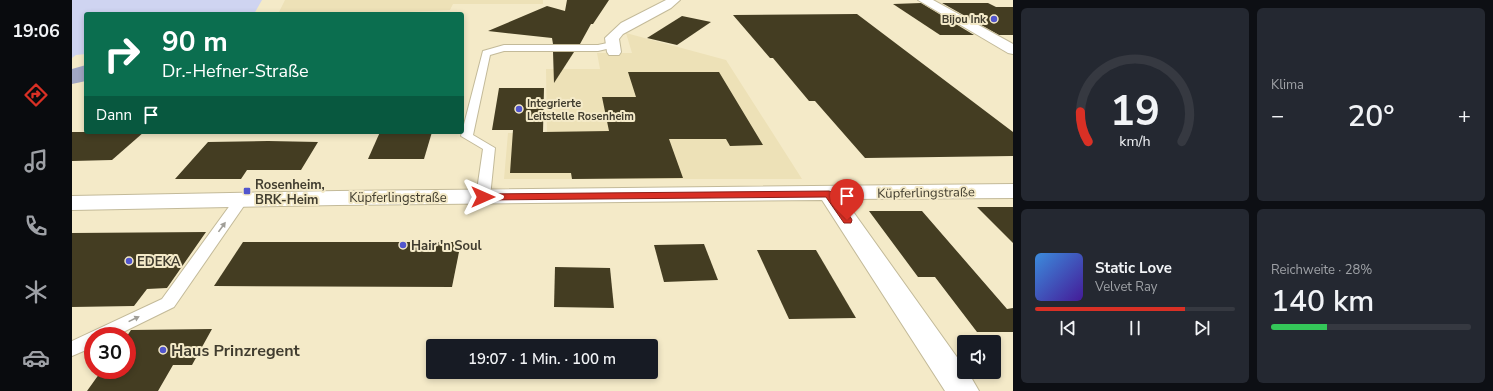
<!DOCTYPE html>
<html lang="de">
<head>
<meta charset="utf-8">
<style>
	body { margin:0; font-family:"Nunito Sans",sans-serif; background:#242831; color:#f1f3f6; height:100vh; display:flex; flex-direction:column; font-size:15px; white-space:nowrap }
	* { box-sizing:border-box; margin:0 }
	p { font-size:13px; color:#9ea1a6 }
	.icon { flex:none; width:22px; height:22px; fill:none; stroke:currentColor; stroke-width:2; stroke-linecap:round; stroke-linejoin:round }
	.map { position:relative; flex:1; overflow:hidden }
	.details { display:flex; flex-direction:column; gap:8px; padding:8px; background:#0d0f14; width:480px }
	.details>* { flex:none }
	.top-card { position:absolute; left:12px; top:12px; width:380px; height:122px; border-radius:4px; box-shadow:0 2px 6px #0003; background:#0b6e4f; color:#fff; overflow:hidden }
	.buttons { position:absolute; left:885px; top:335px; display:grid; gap:8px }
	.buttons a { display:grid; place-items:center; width:44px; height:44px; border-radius:4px; background:#171b24; box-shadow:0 2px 6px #0003; font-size:20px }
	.speed { position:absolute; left:12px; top:327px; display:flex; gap:8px; font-size:20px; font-weight:700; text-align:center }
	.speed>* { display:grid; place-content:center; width:52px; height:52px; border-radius:50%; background:#171b24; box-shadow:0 2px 6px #0003; line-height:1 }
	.speed .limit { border:6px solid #d22; background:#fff; color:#111 }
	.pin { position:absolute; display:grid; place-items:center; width:34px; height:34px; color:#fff; margin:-41px -17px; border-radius:50% 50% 50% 0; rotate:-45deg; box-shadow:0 0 4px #0007 }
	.pin .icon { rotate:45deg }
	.me { position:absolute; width:44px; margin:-22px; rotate:90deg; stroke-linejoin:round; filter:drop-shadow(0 0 3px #0008) }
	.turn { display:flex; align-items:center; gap:14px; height:84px; padding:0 12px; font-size:18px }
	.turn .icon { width:52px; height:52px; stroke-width:2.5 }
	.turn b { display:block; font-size:28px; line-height:34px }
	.then { display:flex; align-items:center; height:38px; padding:0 12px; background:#0003; gap:8px; font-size:15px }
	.big { font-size:30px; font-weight:600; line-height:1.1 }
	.details .widget { flex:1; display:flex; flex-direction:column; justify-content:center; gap:6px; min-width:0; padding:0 14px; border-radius:6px; background:#242831 }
	.details .dial { align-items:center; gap:0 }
	.dial svg { height:104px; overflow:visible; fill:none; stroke:#363941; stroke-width:7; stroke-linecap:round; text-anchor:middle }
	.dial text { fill:#f1f3f6; stroke:none }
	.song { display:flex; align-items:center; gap:12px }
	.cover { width:48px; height:48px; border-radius:6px; background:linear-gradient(135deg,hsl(210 70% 55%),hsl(260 70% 35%)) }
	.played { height:4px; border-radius:2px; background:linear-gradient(90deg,#d93025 75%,#363941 75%) }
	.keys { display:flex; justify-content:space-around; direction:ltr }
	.heat { display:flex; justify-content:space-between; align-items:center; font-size:22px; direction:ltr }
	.charge { height:6px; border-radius:3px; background:linear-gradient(90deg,#34c759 28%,#363941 0) }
	.details .tiles { flex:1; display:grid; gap:8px; grid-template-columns:repeat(2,1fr) }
	.trip { position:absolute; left:354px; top:339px; width:232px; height:40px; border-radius:4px; background:#171b24; box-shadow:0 2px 6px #0003; font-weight:600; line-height:40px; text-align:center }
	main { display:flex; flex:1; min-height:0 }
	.tabs { display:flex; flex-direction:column; width:72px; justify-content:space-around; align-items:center; background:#090b0e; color:#9ea1a6 }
	.tabs .icon { width:28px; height:28px }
	.tabs .active { color:#d93025 }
	.tabs b { font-size:18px; color:#f1f3f6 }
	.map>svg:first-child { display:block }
	.built { fill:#ede1b7 }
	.green { fill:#cfd4f1 }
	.forest { fill:#a0a6c3 }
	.building { fill:#443d22 }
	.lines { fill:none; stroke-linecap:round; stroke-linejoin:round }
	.lane-casing { stroke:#c3ba99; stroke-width:2 }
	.street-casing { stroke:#c3ba99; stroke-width:2 }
	.lane { fill:#fff; fill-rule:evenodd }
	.street { fill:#fff; fill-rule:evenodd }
	.oneway { fill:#a09e97 }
	.route { fill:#d93025; stroke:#8d1f18 }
	.poi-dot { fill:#5256cd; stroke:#f4eac8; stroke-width:1.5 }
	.labels { text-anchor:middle; stroke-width:4; stroke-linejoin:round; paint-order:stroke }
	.far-poi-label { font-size:11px; font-weight:bold; fill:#413d2f; stroke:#f4eac8; text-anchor:end }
	.poi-label { font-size:13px; font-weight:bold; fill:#413d2f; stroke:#f4eac8; text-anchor:start }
	.street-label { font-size:13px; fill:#413d2f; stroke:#f4eac8 }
	.near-poi-label { font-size:16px; font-weight:bold; fill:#413d2f; stroke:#f4eac8; text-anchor:start }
</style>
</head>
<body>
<main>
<nav class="tabs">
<b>19:06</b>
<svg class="icon active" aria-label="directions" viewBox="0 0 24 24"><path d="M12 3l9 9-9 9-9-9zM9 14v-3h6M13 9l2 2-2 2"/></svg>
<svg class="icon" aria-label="music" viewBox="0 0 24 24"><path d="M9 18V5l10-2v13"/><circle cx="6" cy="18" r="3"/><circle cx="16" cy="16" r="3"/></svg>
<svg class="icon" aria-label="phone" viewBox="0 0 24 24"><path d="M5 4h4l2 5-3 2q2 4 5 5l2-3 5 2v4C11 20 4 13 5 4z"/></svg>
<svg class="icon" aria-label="climate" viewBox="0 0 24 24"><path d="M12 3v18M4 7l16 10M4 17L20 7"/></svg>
<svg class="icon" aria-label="car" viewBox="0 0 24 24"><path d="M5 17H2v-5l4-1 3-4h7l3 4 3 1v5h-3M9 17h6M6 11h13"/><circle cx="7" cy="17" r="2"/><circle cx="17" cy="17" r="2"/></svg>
</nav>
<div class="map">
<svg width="941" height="391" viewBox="0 0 941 391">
	<rect width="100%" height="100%" fill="#f4eac8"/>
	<g class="built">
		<path d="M213 0H471V4H381L378 10 294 14H206Z"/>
		<path d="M554 33 654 60 730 179H432L436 133H475L474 69H528L525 53H560Z"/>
	</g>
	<path class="green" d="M0 0H190L182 14H14V54L4 55 0 58Z"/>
	<path class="forest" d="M14 65V81L0 84V69Z"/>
	<g class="building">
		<path d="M495 0H537L521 24H519L508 44H481L480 38 416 31 475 6 493 11Z"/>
		<path d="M849 3 902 35H868L821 4Z"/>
		<path d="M870 3H916L924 7H941V35H927Z"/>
		<path d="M785 14 941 132V156L793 158 743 101H737L701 58H698L661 15Z"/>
		<path d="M610 16 639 22 605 45 575 38Z"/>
		<path d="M481 52H502L482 83Z"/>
		<path d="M556 72H647L691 145 658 146 654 139H597L611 178 500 179 499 173H438L441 130H420L427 88H472L471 132 537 131 530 97H564Z"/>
		<path d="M0 132H72L40 160 0 161Z"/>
		<path d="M308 132H360L352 159H296Z"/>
		<path d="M136 142 196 141 246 142 229 170H175L169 179H103Z"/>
		<path d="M905 207H941V243Z"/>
		<path d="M797 211H850L935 309 941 308V332H905L863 277H846Z"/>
		<path d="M134 232 95 288 75 289 62 306 0 307V233Z"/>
		<path d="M171 242H389L380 287 142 286Z"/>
		<path d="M632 244 646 280 592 282 582 245Z"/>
		<path d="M685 250H744L784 318 717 319Z"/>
		<path d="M483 267 538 268 542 308 482 307Z"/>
		<path d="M140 329 120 365H101L86 391H15L30 370H55V336L59 330Z"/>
	</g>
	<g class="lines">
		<defs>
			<g id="lane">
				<path d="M540 42 544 45 543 47 526 51H432L418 55 401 135 423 148 418 197 416 200H406L404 197 411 149 389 136 411 51 432 45H526Z"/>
				<path d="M169 196 174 197 176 200 102 307 43 336H21V347L0 356V341L90 299 164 197Z"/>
			</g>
			<g id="street">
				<path d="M594 0H608L599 8 551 34 547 39 549 52 547 55H537L535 52 533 38 549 23Z"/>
				<path d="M846 0H861L941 44V54L936 53Z"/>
				<path d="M941 184V198L772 199 892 367V372H896L907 391H873L750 200 266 205 0 210V196L266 191Z"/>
			</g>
		</defs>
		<use href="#lane" class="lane-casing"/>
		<use href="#street" class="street-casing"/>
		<use href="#lane" class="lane"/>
		<use href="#street" class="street"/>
	</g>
	<defs><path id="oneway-solid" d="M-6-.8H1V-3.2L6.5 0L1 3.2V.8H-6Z"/></defs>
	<g class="oneway">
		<use href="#oneway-solid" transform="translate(150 227) rotate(-54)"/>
		<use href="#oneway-solid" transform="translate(62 319) rotate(-26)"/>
	</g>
	<path class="route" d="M757 191 760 192 779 218 780 220 779 223H772L754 197 411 200 407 197 411 194Z"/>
	<g class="poi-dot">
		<circle cx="922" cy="19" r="4"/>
		<circle cx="447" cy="109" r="4"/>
		<rect x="171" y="187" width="8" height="8" rx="2"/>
		<circle cx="331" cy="245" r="4"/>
		<circle cx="57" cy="261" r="4"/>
		<circle cx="91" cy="350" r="4"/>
	</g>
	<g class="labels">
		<g class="far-poi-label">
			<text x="914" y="23">Bijou Ink</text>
			<text x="455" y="107" text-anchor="start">Integrierte<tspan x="455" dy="13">Leitstelle Rosenheim</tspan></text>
		</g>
		<g class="poi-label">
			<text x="183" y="189">Rosenheim,<tspan x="183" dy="15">BRK-Heim</tspan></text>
			<text x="339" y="250">Hair 'n Soul</text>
			<text x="65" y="266">EDEKA</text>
		</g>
		<g class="street-label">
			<text transform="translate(854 192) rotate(-1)" y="5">Küpferlingstraße</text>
			<text x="326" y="202">Küpferlingstraße</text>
		</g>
		<g class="near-poi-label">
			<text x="99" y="356">Haus Prinzregent</text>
		</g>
	</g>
</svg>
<div class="buttons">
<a><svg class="icon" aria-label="sound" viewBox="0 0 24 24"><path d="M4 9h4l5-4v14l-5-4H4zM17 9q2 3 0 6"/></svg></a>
</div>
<div class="speed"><div class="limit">30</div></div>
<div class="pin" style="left:775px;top:220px;background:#d93025"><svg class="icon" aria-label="arrive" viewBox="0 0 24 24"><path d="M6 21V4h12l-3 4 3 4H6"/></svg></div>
<svg class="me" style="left:411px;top:197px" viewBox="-20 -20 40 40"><path d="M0-17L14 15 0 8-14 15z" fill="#d93025" stroke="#fff" stroke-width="4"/></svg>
<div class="trip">19:07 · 1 Min. · 100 m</div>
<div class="top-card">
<div class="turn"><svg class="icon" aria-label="right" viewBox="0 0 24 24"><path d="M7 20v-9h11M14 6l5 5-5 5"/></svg><div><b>90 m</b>Dr.-Hefner-Straße</div></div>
<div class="then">Dann<svg class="icon" aria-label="arrive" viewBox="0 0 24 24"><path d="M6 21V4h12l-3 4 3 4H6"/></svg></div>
</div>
</div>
<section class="details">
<div class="tiles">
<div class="widget dial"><svg viewBox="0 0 100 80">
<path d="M14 69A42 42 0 1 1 86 69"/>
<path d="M14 69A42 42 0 0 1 8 46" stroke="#d93025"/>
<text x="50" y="56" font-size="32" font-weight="700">19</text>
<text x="50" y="72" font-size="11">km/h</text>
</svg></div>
<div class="widget"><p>Klima</p>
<div class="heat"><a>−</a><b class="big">20°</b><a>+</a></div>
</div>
<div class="widget">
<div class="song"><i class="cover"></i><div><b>Static Love</b><p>Velvet Ray</p></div></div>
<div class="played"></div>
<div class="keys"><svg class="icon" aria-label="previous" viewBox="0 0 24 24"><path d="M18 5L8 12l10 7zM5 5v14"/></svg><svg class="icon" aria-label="pause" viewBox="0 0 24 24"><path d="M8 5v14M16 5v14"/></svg><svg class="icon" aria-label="next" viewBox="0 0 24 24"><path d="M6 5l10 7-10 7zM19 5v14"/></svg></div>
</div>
<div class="widget"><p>Reichweite · 28%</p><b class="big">140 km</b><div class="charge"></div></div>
</div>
</section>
</main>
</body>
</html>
